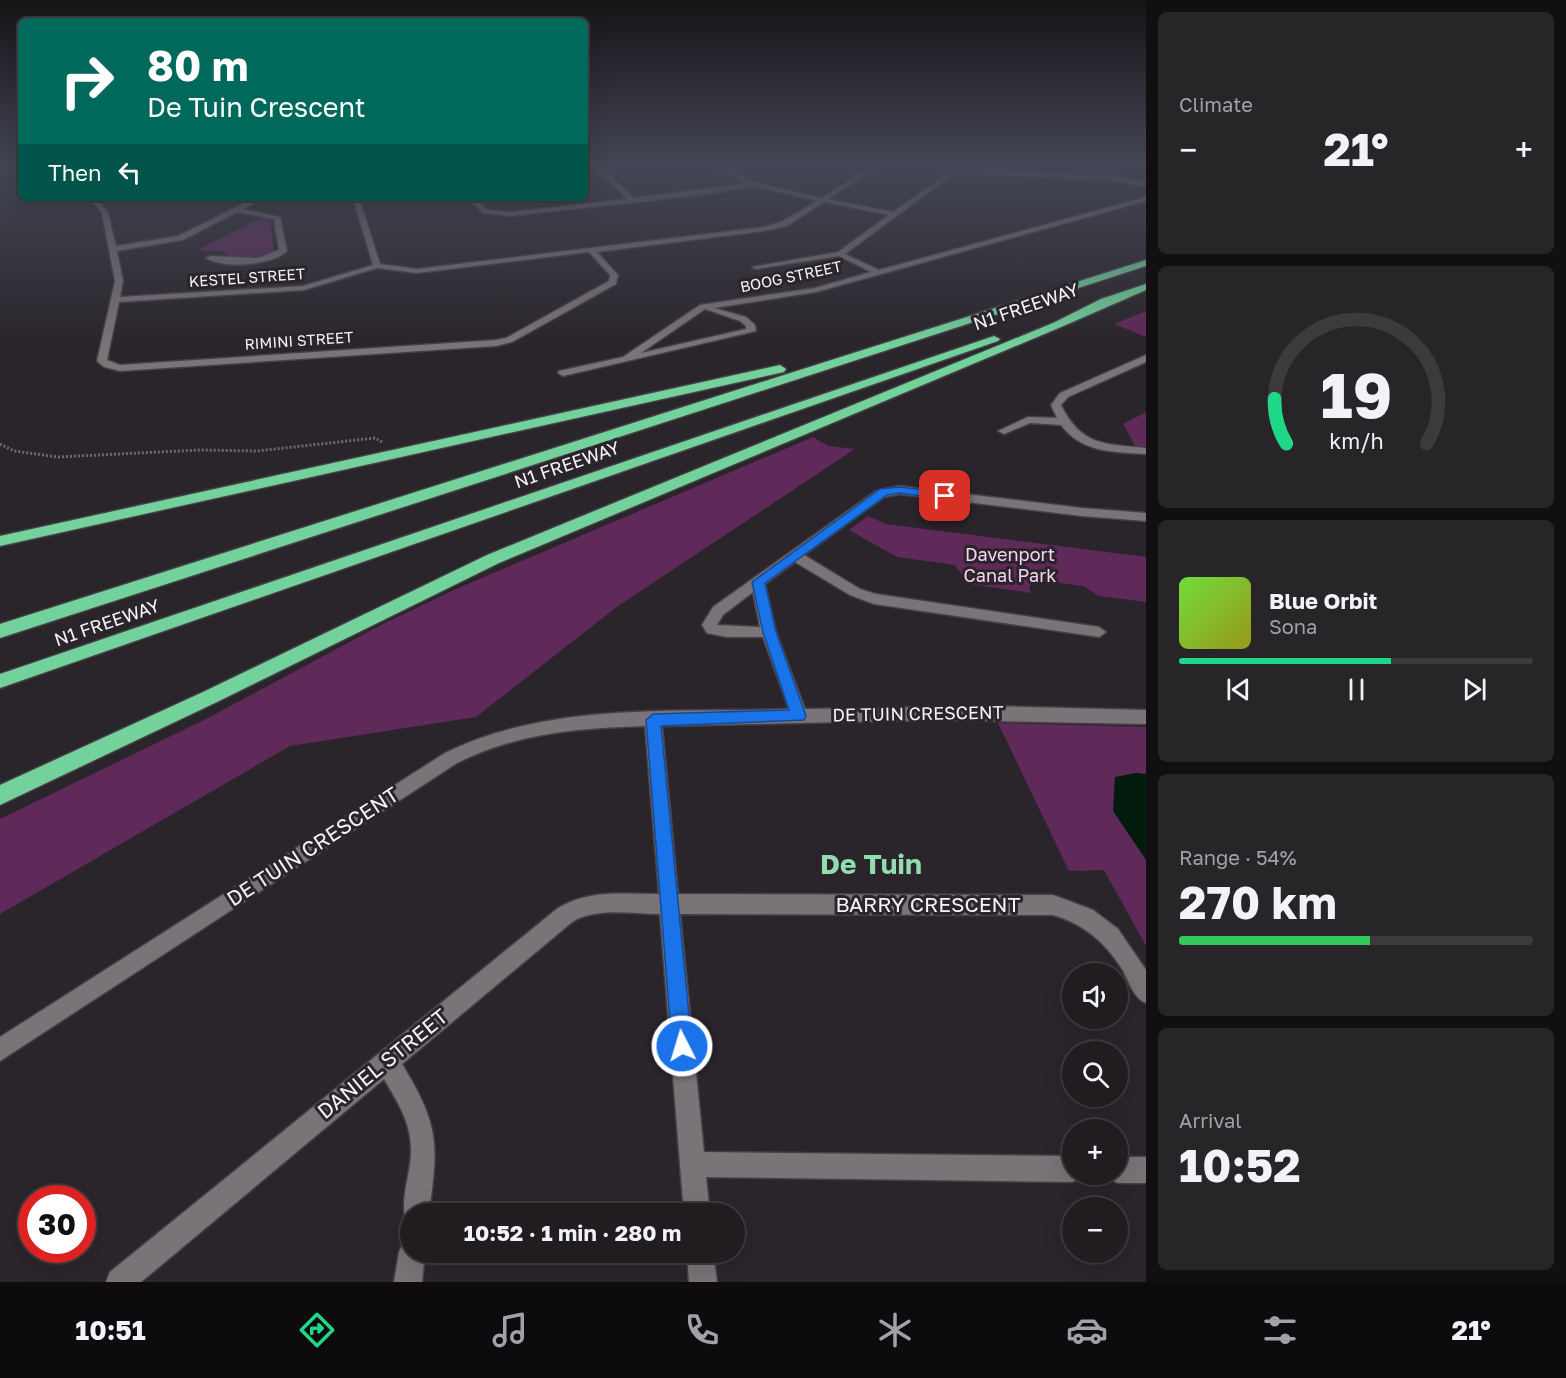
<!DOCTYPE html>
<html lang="en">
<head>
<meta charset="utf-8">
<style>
	body { margin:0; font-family:"Golos Text",sans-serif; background:#282529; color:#f1f3f6; height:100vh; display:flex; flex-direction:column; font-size:22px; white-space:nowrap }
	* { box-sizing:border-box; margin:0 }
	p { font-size:20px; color:#a2a1a5 }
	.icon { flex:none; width:33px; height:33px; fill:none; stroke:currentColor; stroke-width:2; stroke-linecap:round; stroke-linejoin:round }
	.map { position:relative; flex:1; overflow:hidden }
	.drawer { display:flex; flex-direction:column; gap:12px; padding:12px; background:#120f12; width:420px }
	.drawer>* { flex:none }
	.top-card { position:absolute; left:18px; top:18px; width:570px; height:183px; border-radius:9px; box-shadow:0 6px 24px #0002,0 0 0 2px #3d3a3e; background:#00695c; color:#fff; overflow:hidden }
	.tools { position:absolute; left:1062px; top:963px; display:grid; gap:12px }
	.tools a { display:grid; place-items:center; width:66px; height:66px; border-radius:50%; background:#201c20; box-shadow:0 6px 24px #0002,0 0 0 2px #3d3a3e; font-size:30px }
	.speed { position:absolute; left:18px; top:1185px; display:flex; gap:12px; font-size:30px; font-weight:700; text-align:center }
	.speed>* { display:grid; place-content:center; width:78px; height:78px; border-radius:50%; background:#201c20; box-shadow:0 6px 24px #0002,0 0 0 2px #3d3a3e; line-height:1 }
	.speed .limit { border:9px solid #d22; background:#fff; color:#111 }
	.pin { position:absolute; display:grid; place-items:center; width:51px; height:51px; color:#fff; margin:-26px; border-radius:12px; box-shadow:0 3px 9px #0006 }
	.me { position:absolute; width:66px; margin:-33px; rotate:355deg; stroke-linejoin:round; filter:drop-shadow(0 0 4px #0008) }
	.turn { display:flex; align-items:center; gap:21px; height:126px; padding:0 30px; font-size:27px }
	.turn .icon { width:78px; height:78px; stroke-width:2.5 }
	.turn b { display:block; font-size:42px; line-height:51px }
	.then { display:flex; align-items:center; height:57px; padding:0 30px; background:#0003; gap:12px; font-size:22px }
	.big { font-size:45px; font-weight:700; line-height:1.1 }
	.drawer .card { flex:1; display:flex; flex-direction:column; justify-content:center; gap:9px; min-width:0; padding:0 21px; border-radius:9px; background:#282529 }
	.drawer .dial { align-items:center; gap:0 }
	.dial svg { height:156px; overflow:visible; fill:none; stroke:#3d3a3e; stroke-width:7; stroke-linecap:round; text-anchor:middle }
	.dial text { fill:#f1f3f6; stroke:none }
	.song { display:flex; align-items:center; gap:18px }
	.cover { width:72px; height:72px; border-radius:9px; background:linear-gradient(135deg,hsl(100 70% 55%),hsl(60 70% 35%)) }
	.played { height:6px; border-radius:3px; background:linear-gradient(90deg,#1ed888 60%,#3d3a3e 60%) }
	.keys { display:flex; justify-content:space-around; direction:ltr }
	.heat { display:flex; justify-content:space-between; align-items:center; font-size:33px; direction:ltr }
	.charge { height:9px; border-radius:4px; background:linear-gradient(90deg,#34c759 54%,#3d3a3e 0) }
	.trip { position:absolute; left:400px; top:1203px; width:345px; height:60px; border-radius:30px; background:#201c20; box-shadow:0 6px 24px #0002,0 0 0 2px #3d3a3e; font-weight:700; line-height:60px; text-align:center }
	.tabs { display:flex; height:96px; justify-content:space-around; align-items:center; background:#0d0b0d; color:#a2a1a5 }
	.tabs .icon { width:42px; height:42px }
	.tabs .active { color:#1ed888 }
	.tabs b { font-size:27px; color:#f1f3f6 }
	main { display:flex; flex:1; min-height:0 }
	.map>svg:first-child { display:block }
	.green { fill:#5f295a }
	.water { fill:#011b0d }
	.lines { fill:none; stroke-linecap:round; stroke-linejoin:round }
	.minor-casing { stroke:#454044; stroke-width:3 }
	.motorway-casing { stroke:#454044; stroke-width:3 }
	.path { stroke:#6d696d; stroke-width:3; stroke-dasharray:2 2; stroke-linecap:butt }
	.minor { fill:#7a7378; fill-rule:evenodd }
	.motorway { fill:#73d19c; fill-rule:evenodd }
	.route { fill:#1a73e8; stroke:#114b97; stroke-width:1.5 }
	.labels { text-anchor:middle; stroke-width:6; stroke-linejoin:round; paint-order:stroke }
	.far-street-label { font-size:15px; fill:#f6f2f5; stroke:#2a252a }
	.street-label { font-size:18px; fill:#f6f2f5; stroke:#2a252a }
	.park-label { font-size:18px; fill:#f8d4f2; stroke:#2a252a }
	.near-street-label { font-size:21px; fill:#f6f2f5; stroke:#2a252a }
	.near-district-label { font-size:28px; font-weight:bold; fill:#91ddb0; stroke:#2a252a }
</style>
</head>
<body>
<main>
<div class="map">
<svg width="1146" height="1282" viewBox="0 0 1146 1282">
	<rect width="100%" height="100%" fill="#2a252a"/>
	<g class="green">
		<path d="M265 216 270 217 274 251 268 256 233 258 220 250 204 252 199 249Z"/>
		<path d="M1146 311V337L1114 324Z"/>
		<path d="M1146 412V447L1135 446 1123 424Z"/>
		<path d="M813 437 828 446 855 449 618 606 476 717 290 746 0 914V819L208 718 383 624 458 588Z"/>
		<path d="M868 516 886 524 1146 557V602L1099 596 1083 586 1039 580 1029 586 1031 593 969 584 955 565 897 557 849 530Z"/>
		<path d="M998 723 1146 727V946L1104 870 1069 871Z"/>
	</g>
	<path class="water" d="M1136 773 1146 774V860L1113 811 1115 777Z"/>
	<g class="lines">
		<defs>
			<g id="minor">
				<path d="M592 165H599L634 198 747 183 709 165H718L756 183 822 198 873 165H881L828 199 893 212 954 169 1110 176 1146 182V186L1110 180 955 173 845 254 879 270 1146 197V201L816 292 714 308 746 317 755 325 756 331 563 376 558 373 559 371 623 357 700 305 815 288 871 272 839 256 756 269 752 267 838 252 889 215 824 202 787 226 764 231 597 252 618 275 616 284 512 342 496 346 120 371 104 367 97 361 115 281 102 213 90 198H96L108 213 116 246 178 236 255 198H263L243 209 280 217 287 251C271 266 224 269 206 258L210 256 258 258 279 250 274 219 237 212 183 240 117 251 123 281 120 297 303 286 373 265 353 198H359L380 264 417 269 764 227 781 222 817 201 754 186 701 195 511 216 483 213 468 198H475L487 210 511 212 627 199ZM589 252 610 275 609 281 506 338 496 340 120 365 107 360 119 302 304 290 377 268 417 273ZM705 309 740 321 746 326V329L641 353Z"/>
				<path d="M1146 355V362L1068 397 1061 405C1081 446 1105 444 1146 448V454C1114 452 1082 453 1061 425L1030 423 1004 434 998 431 1028 417 1057 418 1051 405 1060 393Z"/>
				<path d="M899 486 1082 508 1146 513V521L1082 516 899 494 884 497 804 555 860 589 876 594 1099 627 1106 632 1099 637 874 604 850 595 795 562 765 584 776 632 805 709 991 706 1146 710V724L940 720 662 726 678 894 1053 895 1093 910 1118 929 1146 970V1003C1133 998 1129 981 1122 969 1105 942 1084 924 1053 915L680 914 704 1152 1072 1156V1174H1082L1081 1178 1072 1182 706 1177 710 1214H684L660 914C633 914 596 907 572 922L402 1064C440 1127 438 1143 429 1214H411V1225L407 1223C398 1202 412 1172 411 1149 411 1122 397 1101 384 1079L141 1282H106L110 1272 558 908C589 889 624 894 659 894L645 726C579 728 517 733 457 763L0 1061V1037L445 753C551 701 674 713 789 709L763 637H727L707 633 702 625 713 607 876 491ZM753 592 760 627 717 625 723 615Z"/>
				<path d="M1118 1157H1146V1183H1118L1109 1179 1107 1174H1118Z"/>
				<path d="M411 1239V1252H425L422 1282H394L399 1252 403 1243Z"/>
				<path d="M687 1252H713L717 1282H689Z"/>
			</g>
			<g id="motorway">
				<path d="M1146 260V266L0 638V624Z"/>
				<path d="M1146 284V290L1061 327 499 563 217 702 0 805V785L203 692 487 555 1053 323 1101 299Z"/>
				<path d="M994 336 1000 339 998 341 0 688V674Z"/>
				<path d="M780 365 786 369 784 372 0 546V536Z"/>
			</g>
		</defs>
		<use href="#minor" class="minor-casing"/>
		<use href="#motorway" class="motorway-casing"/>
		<path class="path" d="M0 444 14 451 58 457 200 450 257 451 375 438 382 442"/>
		<use href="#minor" class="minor"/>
		<use href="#motorway" class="motorway"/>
	</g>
	<linearGradient id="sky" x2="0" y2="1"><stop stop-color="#171417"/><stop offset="0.48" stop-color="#444655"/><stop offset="1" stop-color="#444655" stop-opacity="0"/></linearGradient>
	<rect width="1146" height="345" fill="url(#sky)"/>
	<path class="route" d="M899 487 945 492 951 496 945 499 899 493 887 495 765 583 776 632 806 716 804 720 661 726 692 1046 689 1054 682 1057 675 1054 672 1046 646 720 653 714 789 710 763 632 752 582 880 489Z"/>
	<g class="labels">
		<g class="far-street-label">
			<text transform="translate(791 277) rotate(-12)" y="5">BOOG STREET</text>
			<text transform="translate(247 278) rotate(-4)" y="5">KESTEL STREET</text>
			<text transform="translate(299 341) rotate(-4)" y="5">RIMINI STREET</text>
		</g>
		<g class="street-label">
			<text transform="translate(1026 307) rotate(-19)" y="6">N1 FREEWAY</text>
			<text transform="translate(567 465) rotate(-19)" y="6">N1 FREEWAY</text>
			<text transform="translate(107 623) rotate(-19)" y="6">N1 FREEWAY</text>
			<text transform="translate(918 714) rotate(-1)" y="6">DE TUIN CRESCENT</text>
		</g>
		<g class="park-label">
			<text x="1010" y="561">Davenport<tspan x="1010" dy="21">Canal Park</tspan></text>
		</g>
		<g class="near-street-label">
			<text transform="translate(313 847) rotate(-33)" y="7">DE TUIN CRESCENT</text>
			<text x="928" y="912">BARRY CRESCENT</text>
			<text transform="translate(383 1064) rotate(-39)" y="7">DANIEL STREET</text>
		</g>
		<g class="near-district-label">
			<text x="871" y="874">De Tuin</text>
		</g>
	</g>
</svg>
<div class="tools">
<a><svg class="icon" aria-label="sound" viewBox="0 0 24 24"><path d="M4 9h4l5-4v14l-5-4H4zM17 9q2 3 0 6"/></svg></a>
<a><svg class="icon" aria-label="search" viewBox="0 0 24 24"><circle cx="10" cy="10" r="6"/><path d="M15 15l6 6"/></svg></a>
<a>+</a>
<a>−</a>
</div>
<div class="speed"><div class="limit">30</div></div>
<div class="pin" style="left:945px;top:496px;background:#d93025"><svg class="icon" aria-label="arrive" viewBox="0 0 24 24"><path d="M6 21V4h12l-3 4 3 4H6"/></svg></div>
<svg class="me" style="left:682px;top:1046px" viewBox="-20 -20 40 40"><circle r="17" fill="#1a73e8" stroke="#fff" stroke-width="3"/><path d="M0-11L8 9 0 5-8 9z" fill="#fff"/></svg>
<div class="trip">10:52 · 1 min · 280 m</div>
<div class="top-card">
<div class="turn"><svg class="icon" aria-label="right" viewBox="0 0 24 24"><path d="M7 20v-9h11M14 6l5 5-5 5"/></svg><div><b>80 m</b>De Tuin Crescent</div></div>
<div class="then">Then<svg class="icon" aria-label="left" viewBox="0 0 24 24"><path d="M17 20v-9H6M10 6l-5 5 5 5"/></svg></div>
</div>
</div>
<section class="drawer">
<div class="card"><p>Climate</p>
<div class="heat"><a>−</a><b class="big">21°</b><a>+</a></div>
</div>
<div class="card dial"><svg viewBox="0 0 100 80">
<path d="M14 69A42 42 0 1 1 86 69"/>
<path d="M14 69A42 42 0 0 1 8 46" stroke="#1ed888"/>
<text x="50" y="56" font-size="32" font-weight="700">19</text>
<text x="50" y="72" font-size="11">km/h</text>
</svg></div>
<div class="card">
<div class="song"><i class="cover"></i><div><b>Blue Orbit</b><p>Sona</p></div></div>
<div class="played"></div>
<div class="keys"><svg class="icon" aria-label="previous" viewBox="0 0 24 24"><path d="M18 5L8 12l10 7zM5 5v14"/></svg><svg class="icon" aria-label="pause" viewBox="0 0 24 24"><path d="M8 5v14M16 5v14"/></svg><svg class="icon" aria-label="next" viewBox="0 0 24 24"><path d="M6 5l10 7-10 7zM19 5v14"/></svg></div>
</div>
<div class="card"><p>Range · 54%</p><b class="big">270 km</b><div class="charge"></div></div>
<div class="card"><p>Arrival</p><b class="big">10:52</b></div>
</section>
</main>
<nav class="tabs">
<b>10:51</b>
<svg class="icon active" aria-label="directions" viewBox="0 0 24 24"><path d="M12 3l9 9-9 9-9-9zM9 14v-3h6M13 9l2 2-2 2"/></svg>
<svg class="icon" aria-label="music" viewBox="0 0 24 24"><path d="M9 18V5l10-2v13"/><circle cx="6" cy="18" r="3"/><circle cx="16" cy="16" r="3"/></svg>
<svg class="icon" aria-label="phone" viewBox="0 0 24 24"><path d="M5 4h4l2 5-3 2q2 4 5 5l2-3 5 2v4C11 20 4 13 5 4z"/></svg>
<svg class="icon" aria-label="climate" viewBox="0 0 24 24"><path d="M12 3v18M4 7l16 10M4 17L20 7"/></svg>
<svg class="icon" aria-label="car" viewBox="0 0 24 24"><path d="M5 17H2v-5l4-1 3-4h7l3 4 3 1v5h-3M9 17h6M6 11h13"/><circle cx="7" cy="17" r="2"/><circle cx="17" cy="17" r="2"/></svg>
<svg class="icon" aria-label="filters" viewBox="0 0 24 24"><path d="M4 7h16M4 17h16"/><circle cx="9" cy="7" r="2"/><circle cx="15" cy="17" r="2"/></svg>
<b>21°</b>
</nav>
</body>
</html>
